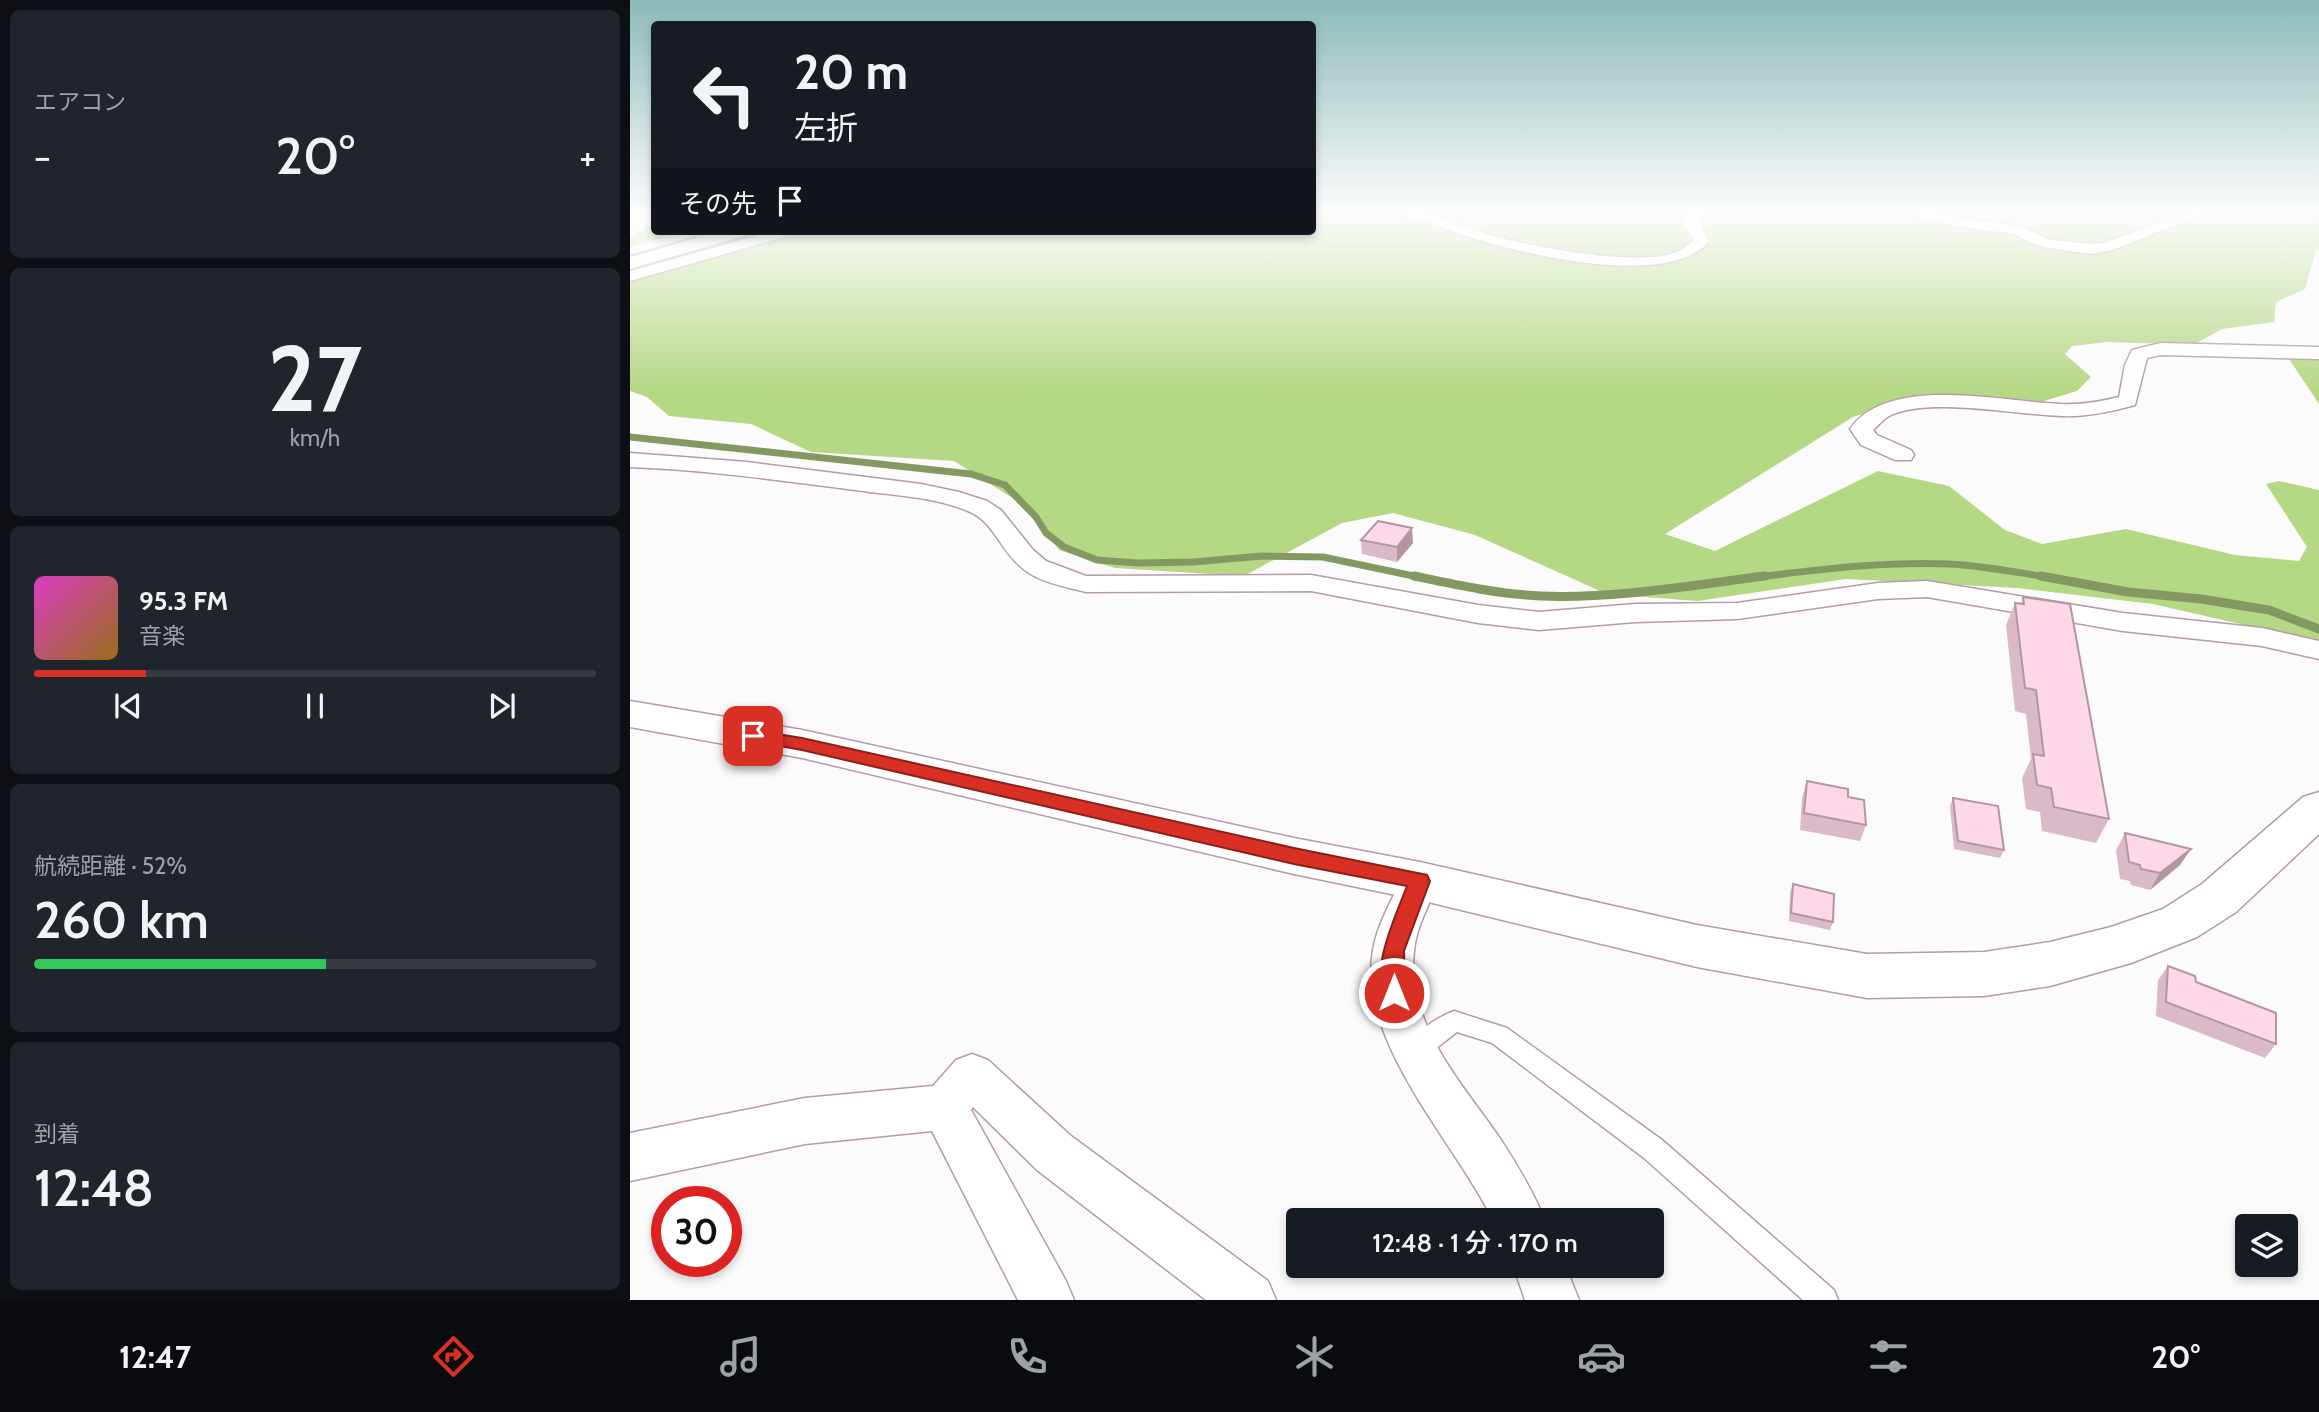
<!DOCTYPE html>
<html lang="ja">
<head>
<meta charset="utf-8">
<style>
	body { margin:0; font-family:Cabin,"Noto Sans JP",sans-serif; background:#20242c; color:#f1f3f6; height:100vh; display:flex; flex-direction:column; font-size:26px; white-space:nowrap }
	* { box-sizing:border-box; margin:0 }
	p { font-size:23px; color:#9ea1a6 }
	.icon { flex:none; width:38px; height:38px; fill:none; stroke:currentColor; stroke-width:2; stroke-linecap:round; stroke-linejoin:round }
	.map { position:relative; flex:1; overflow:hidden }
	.sheet { display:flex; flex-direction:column; gap:10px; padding:10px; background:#0d0f14; width:630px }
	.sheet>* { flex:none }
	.top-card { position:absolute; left:21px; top:21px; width:665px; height:214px; border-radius:7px; box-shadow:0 4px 10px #0003; background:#171b24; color:#f1f3f6; overflow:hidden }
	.fabs { position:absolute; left:1605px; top:1214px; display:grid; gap:14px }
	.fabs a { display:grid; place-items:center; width:63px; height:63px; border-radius:7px; background:#171b24; box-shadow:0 4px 10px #0003; font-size:35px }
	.speed { position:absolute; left:21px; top:1186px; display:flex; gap:14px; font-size:35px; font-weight:700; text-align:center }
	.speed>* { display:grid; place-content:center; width:91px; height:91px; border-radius:50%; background:#171b24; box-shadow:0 4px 10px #0003; line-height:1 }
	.speed .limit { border:10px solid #d22; background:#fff; color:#111 }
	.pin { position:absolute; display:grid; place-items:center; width:60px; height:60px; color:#fff; margin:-30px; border-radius:14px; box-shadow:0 4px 10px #0006 }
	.me { position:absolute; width:77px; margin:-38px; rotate:0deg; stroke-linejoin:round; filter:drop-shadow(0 0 5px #0008) }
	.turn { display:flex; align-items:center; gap:24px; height:147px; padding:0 28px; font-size:32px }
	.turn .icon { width:91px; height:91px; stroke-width:2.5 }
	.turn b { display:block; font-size:49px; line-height:60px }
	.then { display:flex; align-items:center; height:66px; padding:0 28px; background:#0003; gap:14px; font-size:26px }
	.big { font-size:52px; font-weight:600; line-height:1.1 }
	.sheet .widget { flex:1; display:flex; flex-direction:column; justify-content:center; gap:10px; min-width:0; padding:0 24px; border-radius:10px; background:#20242c }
	.sheet .dial { align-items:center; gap:0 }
	.dial b { font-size:91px; line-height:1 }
	.song { display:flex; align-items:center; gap:21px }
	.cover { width:84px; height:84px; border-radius:10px; background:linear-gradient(135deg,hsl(310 70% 55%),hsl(40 70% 35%)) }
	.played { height:7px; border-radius:4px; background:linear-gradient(90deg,#d93025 20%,#363941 20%) }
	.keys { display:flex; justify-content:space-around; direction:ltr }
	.heat { display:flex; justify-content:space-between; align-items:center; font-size:38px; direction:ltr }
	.charge { height:10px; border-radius:5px; background:linear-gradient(90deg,#34c759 52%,#363941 0) }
	.trip { position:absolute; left:656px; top:1208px; width:378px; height:70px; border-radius:7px; background:#171b24; box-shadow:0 4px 10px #0003; font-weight:600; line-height:70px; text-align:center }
	.tab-bar { display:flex; height:112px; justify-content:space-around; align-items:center; background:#090b0e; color:#9ea1a6 }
	.tab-bar .icon { width:49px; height:49px }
	.tab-bar .current { color:#d93025 }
	.tab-bar b { font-size:32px; color:#f1f3f6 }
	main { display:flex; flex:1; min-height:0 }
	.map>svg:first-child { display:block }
	.forest { fill:#b5d884 }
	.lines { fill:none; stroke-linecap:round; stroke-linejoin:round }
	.stream-far1 { stroke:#849961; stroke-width:7 }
	.stream { stroke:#849961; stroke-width:9 }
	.service-casing { stroke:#b79aa7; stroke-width:3 }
	.minor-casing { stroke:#b79aa7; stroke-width:3 }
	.tertiary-casing { stroke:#b79aa7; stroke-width:3 }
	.primary-casing { stroke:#b79aa7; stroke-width:4 }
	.service { fill:#fff; fill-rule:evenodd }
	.minor { fill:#fff; fill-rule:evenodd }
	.tertiary { fill:#fff; fill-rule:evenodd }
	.primary { fill:#fff; fill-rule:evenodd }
	.wall { fill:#dabac8 }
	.shaded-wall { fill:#b297a3 }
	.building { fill:#fed8e9; stroke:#b297a3; stroke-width:2 }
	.route { fill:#d93025; stroke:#8d1f18; stroke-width:2 }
</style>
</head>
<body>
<main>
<section class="sheet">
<div class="widget"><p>エアコン</p>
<div class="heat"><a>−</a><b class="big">20°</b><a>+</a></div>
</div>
<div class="widget dial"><b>27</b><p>km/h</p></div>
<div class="widget">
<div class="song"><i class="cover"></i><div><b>95.3 FM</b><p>音楽</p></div></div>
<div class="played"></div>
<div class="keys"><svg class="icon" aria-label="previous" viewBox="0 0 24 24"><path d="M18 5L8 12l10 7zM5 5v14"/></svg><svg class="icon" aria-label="pause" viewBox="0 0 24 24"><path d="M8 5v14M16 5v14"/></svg><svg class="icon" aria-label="next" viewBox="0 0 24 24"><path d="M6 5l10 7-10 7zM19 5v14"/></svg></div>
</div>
<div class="widget"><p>航続距離 · 52%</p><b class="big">260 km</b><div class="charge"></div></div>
<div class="widget"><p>到着</p><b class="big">12:48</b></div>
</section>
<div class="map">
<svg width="1689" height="1300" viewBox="0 0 1689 1300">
	<rect width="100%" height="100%" fill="#fbfbfb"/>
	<g class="forest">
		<path d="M683 211H1689V250H1686L1675 289 1646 302 1644 322 1592 329 1563 345 1477 342 1442 346 1435 354 1461 377 1447 391 1381 411 1273 401 1223 417 1035 534 1085 551 1248 471 1319 486 1375 530 1412 544 1496 529 1605 555 1669 561 1677 547 1636 484 1649 481 1689 490V642L1523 604 1388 588 1216 579 1067 601 977 594 845 535 763 513 712 523 614 576 485 568 429 550 400 509 324 461 181 452 121 424 39 416 17 397 0 391V267L124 231H682Z"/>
		<path d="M24 225V231H58L0 247V238L11 229Z"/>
		<path d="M1689 354V404L1657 356Z"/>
	</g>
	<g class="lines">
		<g class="stream-far1">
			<path d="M0 437 341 474 375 485 406 517 416 533 434 547 467 560 507 563 563 562 632 556 693 557 793 578"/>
			<path d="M1120 578C1186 570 1253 561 1319 564 1354 566 1387 572 1421 578"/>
		</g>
		<g class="stream">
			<path d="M784 576C827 585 868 594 911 596 985 599 1062 585 1135 576"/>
			<path d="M1411 576 1498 592 1571 599 1639 610 1689 629"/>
		</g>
		<defs>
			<path id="service" d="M824 1011 877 1028 1032 1140 1204 1290 1208 1300H1173L1014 1158 862 1043 827 1032 796 1056 788 1059 780 1056 776 1048C783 1033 808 1017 824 1011Z"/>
			<g id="minor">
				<path d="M768 211C798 209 822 224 850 232 893 245 1012 270 1051 250 1056 247 1060 243 1064 240L1054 224 1056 215 1063 211H1079L1068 220 1079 241C1035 295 859 247 802 224 792 220 776 218 768 211Z"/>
				<path d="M1277 211H1299L1326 218 1389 226 1421 240 1461 244 1474 243 1562 211H1581L1482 250 1461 254 1419 248 1398 242 1385 234 1326 226 1279 214Z"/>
				<path d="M1676 211H1689V216L1678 214Z"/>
				<path d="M144 231H167L165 234 0 281V271Z"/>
				<path d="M1531 343 1689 347V359L1531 355 1517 358 1505 405C1480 412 1457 417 1431 416 1388 415 1297 396 1259 416 1253 419 1248 426 1243 430L1247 435 1281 450 1284 455 1281 460H1265L1231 445 1220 429C1258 374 1373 402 1430 404 1450 405 1469 402 1489 397L1495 365 1502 350Z"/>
				<path d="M0 453 117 462 291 484 329 492 357 501 371 510 403 550 416 561 456 576 681 575 848 605 909 612 1005 604 1107 603 1248 583 1297 581 1493 613 1632 628 1689 641V659L1632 646 1493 631 1297 597 1248 599 1107 619 1005 622 909 630 848 623 681 591 456 592C433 586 405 582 388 564 369 547 363 521 338 511 305 497 268 496 233 491 155 481 78 470 0 467Z"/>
				<path d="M790 866 803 870 809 881C800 903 786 927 784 951 776 1025 833 1084 871 1140 888 1166 903 1192 915 1220H863C825 1142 727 1042 743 950 748 922 764 895 777 870Z"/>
				<path d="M342 1054 358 1060 441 1136 638 1281 646 1300H576L407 1170 343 1107 341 1110 436 1281 444 1300H388L302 1131 175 1144 0 1181V1133L175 1098 303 1086 326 1060Z"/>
				<path d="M883 1265H935L949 1300H895Z"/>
			</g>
			<path id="tertiary" d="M0 701 172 730 664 838 790 862 1067 925 1237 954 1354 952 1420 942 1481 927 1533 909 1572 884 1673 797 1689 792V834L1606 912 1567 937 1501 963 1420 986 1354 996 1237 998 1067 967 790 900 664 874 172 758 0 727Z"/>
			<path id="primary" d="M90 231H119L117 235 0 269V257Z"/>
		</defs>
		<use href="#service" class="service-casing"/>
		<use href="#minor" class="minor-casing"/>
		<use href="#tertiary" class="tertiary-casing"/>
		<use href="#primary" class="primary-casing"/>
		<use href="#service" class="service"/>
		<use href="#minor" class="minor"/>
		<use href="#tertiary" class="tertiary"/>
		<use href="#primary" class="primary"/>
	</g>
	<g class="wall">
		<path d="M731 540 783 543 767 562 732 554Z"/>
		<path d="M1393 597 1479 819 1466 843 1412 831 1410 812 1396 809 1392 778 1401 759 1396 714 1385 711 1376 625 1385 603 1391 604Z"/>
		<path d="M1177 781 1218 797 1236 825 1230 841 1170 830 1172 798Z"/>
		<path d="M1323 798 1374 850 1370 858 1324 849 1320 806Z"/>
		<path d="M1495 833 1550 865 1520 890 1501 885 1500 881 1490 879 1486 850Z"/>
		<path d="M1163 884 1203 922 1200 930 1159 921 1160 893Z"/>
		<path d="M1538 966 1566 982 1646 1044 1635 1058 1526 1016 1528 980Z"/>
	</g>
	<g class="shaded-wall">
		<path d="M782 528 783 543 767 562V547Z"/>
		<path d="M1561 849 1550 865 1520 890 1530 873Z"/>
	</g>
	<g class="building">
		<path d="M748 521 782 528 767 547 731 540Z"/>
		<path d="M1393 597 1440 604 1479 819 1424 807 1421 788 1407 785 1403 754 1414 756 1406 690 1395 688 1385 603 1394 604Z"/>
		<path d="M1177 781 1218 789V797L1234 800 1236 825 1174 813Z"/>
		<path d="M1323 798 1368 806 1374 850 1328 841Z"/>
		<path d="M1495 833 1561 849 1530 873 1511 869 1510 865 1499 862Z"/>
		<path d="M1163 884 1204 894 1203 922 1161 913Z"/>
		<path d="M1538 966 1565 976 1566 982 1646 1013V1044L1536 1002Z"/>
	</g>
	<linearGradient id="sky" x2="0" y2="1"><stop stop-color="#8bbab8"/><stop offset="0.54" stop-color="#fdfdfd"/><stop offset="1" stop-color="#fdfdfd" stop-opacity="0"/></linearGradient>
	<rect width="1689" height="393" fill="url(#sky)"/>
	<path class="route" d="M123 730 172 738 664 848 797 875 800 881 774 951 775 993 772 1000 764 1003 756 1000C740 967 765 918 777 886L664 864 172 750 117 740 114 736 117 731Z"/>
</svg>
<div class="fabs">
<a><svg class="icon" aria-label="layers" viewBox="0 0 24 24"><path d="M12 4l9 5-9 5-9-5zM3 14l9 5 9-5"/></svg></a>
</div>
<div class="speed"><div class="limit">30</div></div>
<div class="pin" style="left:123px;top:736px;background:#d93025"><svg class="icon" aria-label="arrive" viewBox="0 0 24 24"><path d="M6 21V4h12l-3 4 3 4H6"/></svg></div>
<svg class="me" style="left:764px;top:993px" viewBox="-20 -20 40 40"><circle r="17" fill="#d93025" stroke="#fff" stroke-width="3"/><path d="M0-11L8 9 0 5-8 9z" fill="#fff"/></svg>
<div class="trip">12:48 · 1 分 · 170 m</div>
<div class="top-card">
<div class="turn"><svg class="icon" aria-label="left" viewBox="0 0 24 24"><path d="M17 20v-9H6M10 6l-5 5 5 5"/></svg><div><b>20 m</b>左折</div></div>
<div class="then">その先<svg class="icon" aria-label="arrive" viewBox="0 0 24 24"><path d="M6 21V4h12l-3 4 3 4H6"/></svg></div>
</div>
</div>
</main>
<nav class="tab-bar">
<b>12:47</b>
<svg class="icon current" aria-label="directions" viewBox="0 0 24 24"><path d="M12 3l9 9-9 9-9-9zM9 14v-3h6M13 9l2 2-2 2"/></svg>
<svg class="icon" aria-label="music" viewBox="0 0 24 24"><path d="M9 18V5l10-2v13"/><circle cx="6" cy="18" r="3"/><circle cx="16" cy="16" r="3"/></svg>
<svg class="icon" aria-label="phone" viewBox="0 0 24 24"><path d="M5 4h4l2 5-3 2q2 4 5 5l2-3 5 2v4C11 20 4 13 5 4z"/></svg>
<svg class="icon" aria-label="climate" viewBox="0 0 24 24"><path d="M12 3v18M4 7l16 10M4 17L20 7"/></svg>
<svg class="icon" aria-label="car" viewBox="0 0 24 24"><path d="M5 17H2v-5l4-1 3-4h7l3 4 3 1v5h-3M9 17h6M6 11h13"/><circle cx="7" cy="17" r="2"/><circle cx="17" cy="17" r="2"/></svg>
<svg class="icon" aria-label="filters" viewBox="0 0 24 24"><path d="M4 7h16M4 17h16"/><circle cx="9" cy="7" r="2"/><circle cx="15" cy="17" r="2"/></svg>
<b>20°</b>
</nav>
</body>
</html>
